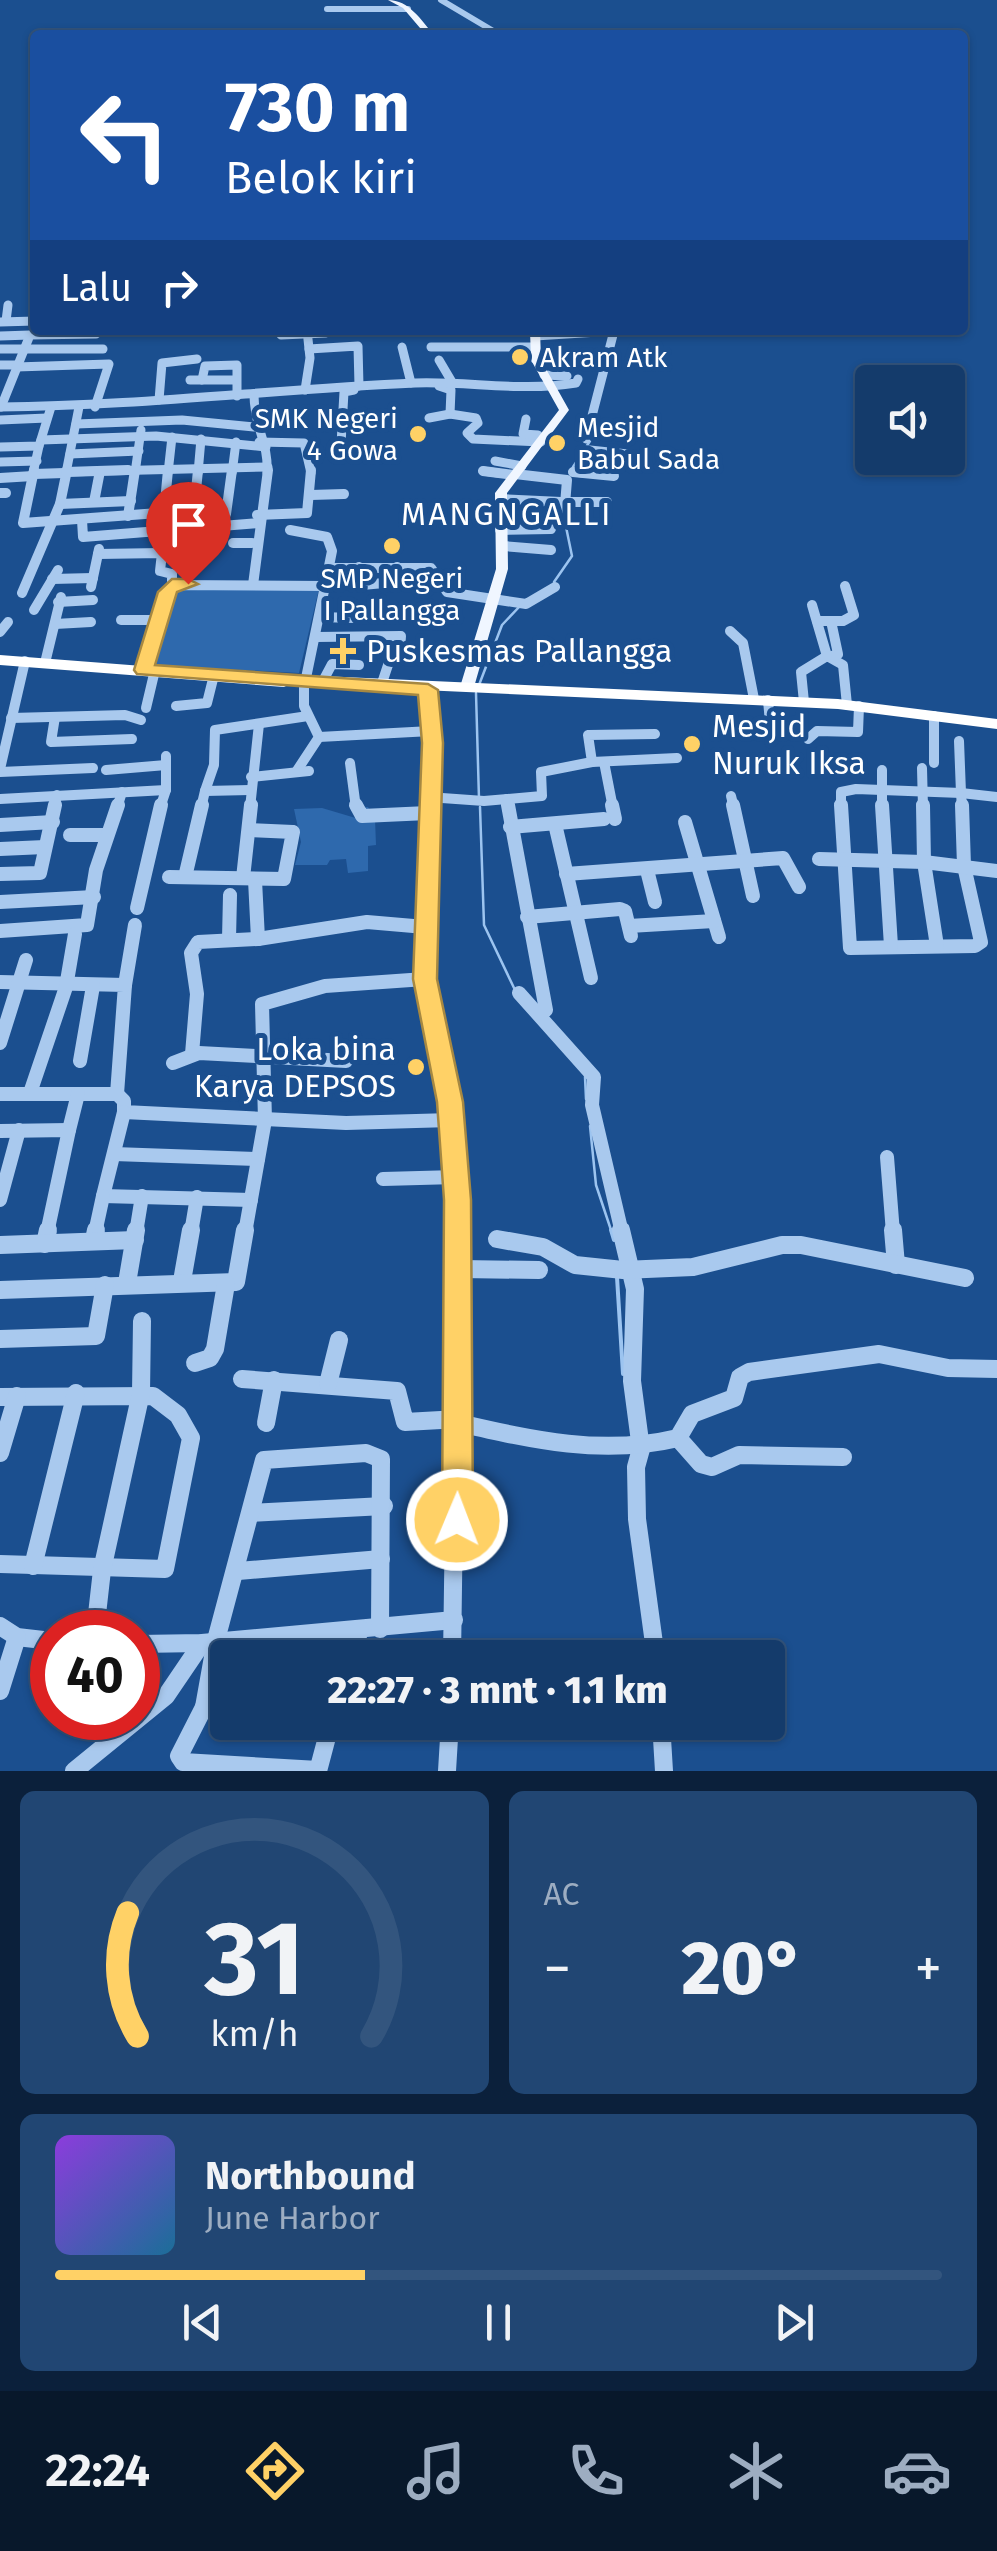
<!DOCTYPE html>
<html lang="id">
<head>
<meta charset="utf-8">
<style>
	body { margin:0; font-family:"Fira Sans",sans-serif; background:#214673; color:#f1f3f6; height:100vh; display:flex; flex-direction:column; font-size:38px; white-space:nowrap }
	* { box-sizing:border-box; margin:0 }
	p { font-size:32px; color:#9dadc1 }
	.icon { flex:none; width:55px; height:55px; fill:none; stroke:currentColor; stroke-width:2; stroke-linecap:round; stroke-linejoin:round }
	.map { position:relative; height:1771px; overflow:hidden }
	.side { display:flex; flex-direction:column; gap:20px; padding:20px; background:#0b203b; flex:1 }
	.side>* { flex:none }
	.top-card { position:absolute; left:30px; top:30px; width:938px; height:305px; border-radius:10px; box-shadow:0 2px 8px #0004,0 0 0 2px #33557e; background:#1a4fa0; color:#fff; overflow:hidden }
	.controls { position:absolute; left:855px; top:365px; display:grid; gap:20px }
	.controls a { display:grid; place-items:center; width:110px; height:110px; border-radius:10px; background:#143b6b; box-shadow:0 2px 8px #0004,0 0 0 2px #33557e; font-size:50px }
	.speed { position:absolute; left:30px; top:1610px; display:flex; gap:20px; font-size:50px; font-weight:700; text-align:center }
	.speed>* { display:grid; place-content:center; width:130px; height:130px; border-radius:50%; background:#143b6b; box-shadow:0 2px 8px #0004,0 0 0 2px #33557e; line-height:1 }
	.speed .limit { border:15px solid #d22; background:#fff; color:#111 }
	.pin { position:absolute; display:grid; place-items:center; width:85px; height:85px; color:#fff; margin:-102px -42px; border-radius:50% 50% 50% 0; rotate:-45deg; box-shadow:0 0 10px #0007 }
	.pin .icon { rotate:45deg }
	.me { position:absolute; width:110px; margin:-55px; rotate:1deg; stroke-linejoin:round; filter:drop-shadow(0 0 8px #0008) }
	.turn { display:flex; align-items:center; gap:35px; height:210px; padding:0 30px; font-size:45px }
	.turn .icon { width:130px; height:130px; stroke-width:2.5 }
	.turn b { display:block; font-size:70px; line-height:85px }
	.then { display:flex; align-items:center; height:95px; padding:0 30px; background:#0003; gap:20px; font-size:38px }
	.big { font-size:75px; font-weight:800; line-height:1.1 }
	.side .card { flex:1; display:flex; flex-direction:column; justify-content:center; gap:15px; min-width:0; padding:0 35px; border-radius:15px; background:#214673 }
	.side .dial { align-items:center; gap:0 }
	.dial svg { height:260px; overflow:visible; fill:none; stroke:#33557e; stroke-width:7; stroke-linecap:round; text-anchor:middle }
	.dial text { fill:#f1f3f6; stroke:none }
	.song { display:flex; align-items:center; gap:30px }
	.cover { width:120px; height:120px; border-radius:15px; background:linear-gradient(135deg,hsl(270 70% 55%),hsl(200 70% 35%)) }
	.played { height:10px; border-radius:5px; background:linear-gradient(90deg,#ffd166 35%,#33557e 35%) }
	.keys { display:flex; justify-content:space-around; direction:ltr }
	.heat { display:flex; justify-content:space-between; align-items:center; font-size:55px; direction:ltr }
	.side .tiles { flex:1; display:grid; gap:20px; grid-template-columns:1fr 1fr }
	.card:last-child { grid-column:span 2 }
	.trip { position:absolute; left:210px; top:1640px; width:575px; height:100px; border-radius:10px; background:#143b6b; box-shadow:0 2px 8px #0004,0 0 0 2px #33557e; font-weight:800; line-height:100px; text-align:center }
	.tabs { display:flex; height:160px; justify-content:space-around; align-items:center; background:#08182b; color:#9dadc1 }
	.tabs .icon { width:70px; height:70px }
	.tabs .current { color:#ffd166 }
	.tabs b { font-size:45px; color:#f1f3f6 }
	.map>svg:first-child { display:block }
	.green { fill:#2e69ad }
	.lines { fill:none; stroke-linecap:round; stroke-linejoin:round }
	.stream-far1 { stroke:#9cc4f0; stroke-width:2.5 }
	.stream { stroke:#9cc4f0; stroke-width:4 }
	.minor-far4 { stroke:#a9c9ee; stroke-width:6 }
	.minor-far3 { stroke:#a9c9ee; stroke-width:9 }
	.minor-far2 { stroke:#a9c9ee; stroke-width:10 }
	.minor-far1 { stroke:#a9c9ee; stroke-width:14 }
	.minor { stroke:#a9c9ee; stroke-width:18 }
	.major { fill:#f0f6ff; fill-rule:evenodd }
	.highway { fill:#fff; fill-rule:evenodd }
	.route { fill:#ffd166; stroke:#a68842; stroke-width:2.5 }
	.poi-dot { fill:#ffd166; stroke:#1b4f8f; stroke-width:4 }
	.labels { text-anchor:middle; stroke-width:10; stroke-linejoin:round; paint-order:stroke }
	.far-poi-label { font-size:28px; fill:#fff; stroke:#1b4f8f; text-anchor:start }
	.far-quarter-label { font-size:32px; letter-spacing:2.5px; fill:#fff; stroke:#1b4f8f }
	.poi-label { font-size:32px; fill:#fff; stroke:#1b4f8f; text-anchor:start }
</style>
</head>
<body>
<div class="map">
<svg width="997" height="1771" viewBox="0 0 997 1771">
	<rect width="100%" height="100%" fill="#1b4f8f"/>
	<g class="green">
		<path d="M175 588 319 589 299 673 153 665Z"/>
		<path d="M359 807H368L375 819 376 845 368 846V871L348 873 346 859 330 860 327 865H295L301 842 294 809 322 808 359 819Z"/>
	</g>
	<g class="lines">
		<g class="stream-far1">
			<path d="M573 467 590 441"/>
			<path d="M554 582 572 556 565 522"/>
			<path d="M479 685 502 625 520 606"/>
			<path d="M476 693 479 799"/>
			<path d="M480 807 484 925 515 990"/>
			<path d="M585 1077 586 1099"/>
			<path d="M590 1126 596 1185 612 1233"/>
		</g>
		<g class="stream">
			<path d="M611 1230 614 1240"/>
			<path d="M617 1277 623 1374"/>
		</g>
		<g class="minor-far4">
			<path d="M441 0 500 35"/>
			<path d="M327 9H408"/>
		</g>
		<g class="minor-far3">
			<path d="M6 321 8 305"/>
			<path d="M0 322 35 321"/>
			<path d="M281 335 326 333"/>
			<path d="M0 336 30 335"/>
			<path d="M535 336 614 331 586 439"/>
			<path d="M402 347 411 383"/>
			<path d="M431 347H535"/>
			<path d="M0 349H103"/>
			<path d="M309 349 358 346 359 386"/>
			<path d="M535 359 609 360"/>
			<path d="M439 360 452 382"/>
			<path d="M0 365H16"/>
			<path d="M16 367 109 364 95 407"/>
			<path d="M544 375 567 376"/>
			<path d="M190 380H236"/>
			<path d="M202 380 205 366 237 365V396"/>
			<path d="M439 386 451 390 450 414"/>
			<path d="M305 390 310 358 307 330"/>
			<path d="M254 395C254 427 269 443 267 473"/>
			<path d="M159 400 162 363 197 359"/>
			<path d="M0 407C139 406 276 389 415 383 469 381 522 392 576 383L578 379"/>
			<path d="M1 407 30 335 96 334 100 330"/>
			<path d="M429 418 450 414 476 418 478 423 467 433 473 439 541 442"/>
			<path d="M526 419 523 434 538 435"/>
			<path d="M0 420 47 418"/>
			<path d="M76 424 182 420 254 427"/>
			<path d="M41 440 156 436 266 447"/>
			<path d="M259 442 304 443 311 473"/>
			<path d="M341 444 344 392 354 390"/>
			<path d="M0 447 39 446 51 407"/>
			<path d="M590 450 637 455"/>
			<path d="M70 454 139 451"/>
			<path d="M495 461 522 466"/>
			<path d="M0 462 37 461"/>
			<path d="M483 471 498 473"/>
			<path d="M66 472 268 467"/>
			<path d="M573 472 583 473"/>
			<path d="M33 473 39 446"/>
			<path d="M66 473 79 407"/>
			<path d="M135 473 141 430"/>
			<path d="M168 473 172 437"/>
			<path d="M198 473 201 439"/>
			<path d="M232 473 236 442"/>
		</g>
		<g class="minor-far2">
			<path d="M34 470 23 523 226 508"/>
			<path d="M483 471 514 475"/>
			<path d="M66 472 128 470"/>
			<path d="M573 472 614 476"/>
			<path d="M34 474 64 473"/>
			<path d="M515 474 567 480 564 517"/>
			<path d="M0 478 33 476"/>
			<path d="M0 493H6"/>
			<path d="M311 495 344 494"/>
			<path d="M500 499 561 502"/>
			<path d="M94 502 100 471"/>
			<path d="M564 502H607"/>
			<path d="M60 504 131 501"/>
			<path d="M194 511 198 470"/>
			<path d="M164 513 168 470"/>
			<path d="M226 514 232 470"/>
			<path d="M257 515 307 513 311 470"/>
			<path d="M128 516 135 470"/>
			<path d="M82 520 83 537 260 523"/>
			<path d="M500 530 551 529"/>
			<path d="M233 543H252"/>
			<path d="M503 546 551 550"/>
			<path d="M98 554 162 553 160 571 172 574V585"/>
			<path d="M359 567 357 581 362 585 395 582 397 567"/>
			<path d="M331 568H431L447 592 526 604 555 587"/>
			<path d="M52 579 93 578"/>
			<path d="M253 585 268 470"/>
			<path d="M91 587 99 549"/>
			<path d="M22 593 60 504 67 470"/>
			<path d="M58 602 93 600"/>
			<path d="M812 605 827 656 843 665 847 705"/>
			<path d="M34 610 58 570"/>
			<path d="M319 617 355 618"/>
			<path d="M121 620H161"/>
			<path d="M817 621H843L854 615 845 586"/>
			<path d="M55 624 91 622"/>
			<path d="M730 631 743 643 754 699"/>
			<path d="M0 632 8 622"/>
			<path d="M316 637 401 636 400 650 390 659 382 683"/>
			<path d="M829 657 838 654 831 621"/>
			<path d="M45 663 61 597"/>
			<path d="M144 670 172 585 325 586 332 551 327 537 290 530"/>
			<path d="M306 678 325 586"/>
			<path d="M324 679 332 664 359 665"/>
			<path d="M428 690 433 743 431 808"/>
			<path d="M768 700 771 734"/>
			<path d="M804 702 801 672 827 656"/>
			<path d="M176 706 207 703 214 675"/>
			<path d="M146 708 155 670"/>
			<path d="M934 716V763"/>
			<path d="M55 717 51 742 132 739"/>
			<path d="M11 718 125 715 141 720"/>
			<path d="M319 737 431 731"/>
			<path d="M808 739 817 731 858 732 859 706"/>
			<path d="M959 741 961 793"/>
			<path d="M592 762 677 758"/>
			<path d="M604 762 613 808"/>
			<path d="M350 763 356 808"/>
			<path d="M922 768 923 808"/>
			<path d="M0 769 25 661"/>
			<path d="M106 770 166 765"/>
			<path d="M882 770V808"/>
			<path d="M0 772 93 768"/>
			<path d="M296 772 319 737 304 706V683"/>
			<path d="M251 777 309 771"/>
			<path d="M250 790 205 791 214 765 215 730 308 716"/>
			<path d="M961 793 997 797"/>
			<path d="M961 793 962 808"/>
			<path d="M731 796 734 808"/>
			<path d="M428 797 484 801 542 796 541 772 592 762 588 735 655 734"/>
			<path d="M0 799 166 790"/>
			<path d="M507 799 509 808"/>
			<path d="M54 808 57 795"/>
			<path d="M117 808 122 792"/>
			<path d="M160 808 166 790V756"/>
			<path d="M201 808 205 791"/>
			<path d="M250 808 259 724"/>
			<path d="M841 808V792L856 789 961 793"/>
		</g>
		<g class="minor-far1">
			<path d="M356 805 362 816 428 813"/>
			<path d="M431 805 425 979 450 1101 459 1233"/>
			<path d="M508 805 546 1010"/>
			<path d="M612 805 615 819"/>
			<path d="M733 805 753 896"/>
			<path d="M841 805 850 948 975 946 981 942 964 866 962 805"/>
			<path d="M882 805 891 946"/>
			<path d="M923 805 924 862 937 946"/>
			<path d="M685 822 719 937"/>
			<path d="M555 824 591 978"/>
			<path d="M0 825 53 822"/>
			<path d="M510 827 604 819"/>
			<path d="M70 835H106"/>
			<path d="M0 849 45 847"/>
			<path d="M819 859 924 862 997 871"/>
			<path d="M647 870 655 902"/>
			<path d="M0 874 40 873 55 805"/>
			<path d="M566 874 783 858 799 887"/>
			<path d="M169 877 284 879 293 832 250 830"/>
			<path d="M185 877 202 805"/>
			<path d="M243 878 251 805"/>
			<path d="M255 880 258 939"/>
			<path d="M0 902 94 897"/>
			<path d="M137 908 161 805"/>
			<path d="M527 917 620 909 625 911 631 936"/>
			<path d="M629 926 714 921"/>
			<path d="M0 931 87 925 96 870 118 805"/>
			<path d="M229 939 230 895"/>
			<path d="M0 982 125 985 117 1094"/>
			<path d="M125 985 135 925"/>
			<path d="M519 993 594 1077 592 1105 622 1233"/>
			<path d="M0 1043 26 960"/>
			<path d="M192 1054 197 994 191 953 198 942 258 939 367 922 425 927"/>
			<path d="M80 1061 93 986"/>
			<path d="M173 1063 199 1053 346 1061"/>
			<path d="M30 1093 66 987 75 934"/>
			<path d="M0 1094H117L124 1101V1112L346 1123 451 1120"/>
			<path d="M124 1112 103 1196 251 1200"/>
			<path d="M69 1130 78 1094"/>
			<path d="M0 1131 69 1130 47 1233"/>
			<path d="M114 1154 258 1159"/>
			<path d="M887 1157 893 1233"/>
			<path d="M383 1179 456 1177"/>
			<path d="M0 1200 19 1130"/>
			<path d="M95 1233 103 1196"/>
			<path d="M136 1233 142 1196"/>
			<path d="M191 1233 197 1197"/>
			<path d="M245 1233 265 1120 262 1004 325 986 425 979"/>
		</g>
		<g class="minor">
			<path d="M621 1230 635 1289 632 1381 641 1449 636 1467 637 1519 656 1658"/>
			<path d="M893 1230 896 1265"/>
			<path d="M497 1239 543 1247 575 1265 623 1270 693 1267 782 1245H801L965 1278"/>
			<path d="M94 1240 96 1230"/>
			<path d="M45 1244 48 1230"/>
			<path d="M0 1245 135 1240"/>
			<path d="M461 1269 539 1270"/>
			<path d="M182 1281 191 1230"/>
			<path d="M127 1283 136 1230"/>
			<path d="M0 1290 236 1282 245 1230"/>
			<path d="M0 1339 96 1336 105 1285"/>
			<path d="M195 1363 210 1358 215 1349 226 1284"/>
			<path d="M242 1379 397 1391 405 1422 459 1419"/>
			<path d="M328 1384 339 1340"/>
			<path d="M0 1397 153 1396 178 1415 191 1438 165 1569 0 1564"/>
			<path d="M266 1423 274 1380"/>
			<path d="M459 1423C533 1440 603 1456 678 1438L692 1414 734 1398 740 1377 749 1372 879 1354 948 1368 997 1369"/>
			<path d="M678 1438 701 1464 712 1467 739 1455 843 1457"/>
			<path d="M0 1453 17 1396"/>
			<path d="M251 1513 384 1506"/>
			<path d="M33 1566 76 1393"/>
			<path d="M238 1571 381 1559"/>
			<path d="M0 1626 17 1637 52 1641"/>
			<path d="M95 1632 102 1570 141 1393 142 1321"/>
			<path d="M138 1644 202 1643 454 1620"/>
			<path d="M351 1658 360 1629"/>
			<path d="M452 1658 458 1230"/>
			<path d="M0 1691 17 1637"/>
			<path d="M228 1706 204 1707 216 1640 264 1460 366 1453 381 1459 380 1629"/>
			<path d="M204 1707 179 1756 183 1762 318 1770"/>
			<path d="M661 1722 664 1771"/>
			<path d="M74 1771 166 1696 202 1643"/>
			<path d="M318 1771 331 1722"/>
			<path d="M447 1771 450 1722"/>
		</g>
		<g class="major">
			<path d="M388 0C409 0 421 20 434 35H426L403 8Z"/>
			<path d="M530 330H540L541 360 569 410 507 493 508 569 474 687 467 691 460 687 496 569 495 493 559 410 531 360Z"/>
		</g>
		<path class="highway" d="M0 655 271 676 277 674 838 699 997 719V729L838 709 290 684 284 687 0 665Z"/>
	</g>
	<path class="route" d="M172 579H188L198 584 177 592 155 665 428 684 438 690 443 743 437 979 463 1102 471 1200 473 1520 468 1531 457 1535 446 1531 442 1520 444 1200 437 1102 413 979 422 743 418 695 137 674 134 670 158 592Z"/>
	<g class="poi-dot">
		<circle cx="520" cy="357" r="10"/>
		<circle cx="418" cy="434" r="10"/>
		<circle cx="557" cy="443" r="10"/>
		<circle cx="392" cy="546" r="10"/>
		<path d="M338 636h10v10h10v10h-10v10h-10v-10h-10v-10h10z"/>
		<circle cx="692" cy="744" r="10"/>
		<circle cx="416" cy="1067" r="10"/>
	</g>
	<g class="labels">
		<g class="far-poi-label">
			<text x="540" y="367">Akram Atk</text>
			<text x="398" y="428" text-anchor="end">SMK Negeri<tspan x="398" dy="32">4 Gowa</tspan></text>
			<text x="577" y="437">Mesjid<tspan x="577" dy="32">Babul Sada</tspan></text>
			<text x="392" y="588" text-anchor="middle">SMP Negeri<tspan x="392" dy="32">I Pallangga</tspan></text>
		</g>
		<g class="far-quarter-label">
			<text x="507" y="525">MANGNGALLI</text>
		</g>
		<g class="poi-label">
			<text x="366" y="662">Puskesmas Pallangga</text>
			<text x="712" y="737">Mesjid<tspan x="712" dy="37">Nuruk Iksa</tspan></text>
			<text x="396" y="1060" text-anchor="end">Loka bina<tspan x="396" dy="37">Karya DEPSOS</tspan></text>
		</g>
	</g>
</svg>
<div class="controls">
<a><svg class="icon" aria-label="sound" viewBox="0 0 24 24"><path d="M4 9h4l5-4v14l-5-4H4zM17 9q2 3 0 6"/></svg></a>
</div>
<div class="speed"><div class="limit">40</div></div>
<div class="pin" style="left:188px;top:584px;background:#d93025"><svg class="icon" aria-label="arrive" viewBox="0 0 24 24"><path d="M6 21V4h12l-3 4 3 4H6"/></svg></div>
<svg class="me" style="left:457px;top:1520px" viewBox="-20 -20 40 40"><circle r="17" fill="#ffd166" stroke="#fff" stroke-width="3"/><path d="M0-11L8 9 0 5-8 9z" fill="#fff"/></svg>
<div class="trip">22:27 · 3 mnt · 1.1 km</div>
<div class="top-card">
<div class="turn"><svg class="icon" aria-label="left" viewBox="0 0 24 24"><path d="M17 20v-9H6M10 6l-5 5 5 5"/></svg><div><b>730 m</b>Belok kiri</div></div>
<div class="then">Lalu<svg class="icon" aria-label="right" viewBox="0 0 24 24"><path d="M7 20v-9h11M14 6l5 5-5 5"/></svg></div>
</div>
</div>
<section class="side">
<div class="tiles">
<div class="card dial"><svg viewBox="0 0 100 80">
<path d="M14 69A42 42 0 1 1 86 69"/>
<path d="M14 69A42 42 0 0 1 11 31" stroke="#ffd166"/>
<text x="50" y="56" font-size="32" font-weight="700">31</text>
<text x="50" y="72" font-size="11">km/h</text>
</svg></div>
<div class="card"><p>AC</p>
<div class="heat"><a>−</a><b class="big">20°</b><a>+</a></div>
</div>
<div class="card">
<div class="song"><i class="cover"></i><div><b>Northbound</b><p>June Harbor</p></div></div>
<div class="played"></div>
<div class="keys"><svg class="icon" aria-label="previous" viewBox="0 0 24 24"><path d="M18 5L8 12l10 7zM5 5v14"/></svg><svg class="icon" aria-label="pause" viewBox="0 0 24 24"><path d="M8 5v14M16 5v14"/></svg><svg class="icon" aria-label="next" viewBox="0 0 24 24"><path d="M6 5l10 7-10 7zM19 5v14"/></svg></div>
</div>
</div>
</section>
<nav class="tabs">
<b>22:24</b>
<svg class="icon current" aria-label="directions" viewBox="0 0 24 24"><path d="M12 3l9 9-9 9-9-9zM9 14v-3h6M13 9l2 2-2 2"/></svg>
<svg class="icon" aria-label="music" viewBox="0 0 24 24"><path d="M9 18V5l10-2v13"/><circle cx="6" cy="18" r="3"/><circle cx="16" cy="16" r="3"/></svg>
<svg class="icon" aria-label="phone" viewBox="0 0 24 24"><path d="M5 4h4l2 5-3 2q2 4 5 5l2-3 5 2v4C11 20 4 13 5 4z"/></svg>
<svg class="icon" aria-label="climate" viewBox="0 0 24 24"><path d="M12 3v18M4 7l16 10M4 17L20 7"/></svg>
<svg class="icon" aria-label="car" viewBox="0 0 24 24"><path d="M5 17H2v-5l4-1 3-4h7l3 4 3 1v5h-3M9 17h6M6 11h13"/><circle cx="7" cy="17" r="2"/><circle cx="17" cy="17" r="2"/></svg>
</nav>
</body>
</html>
